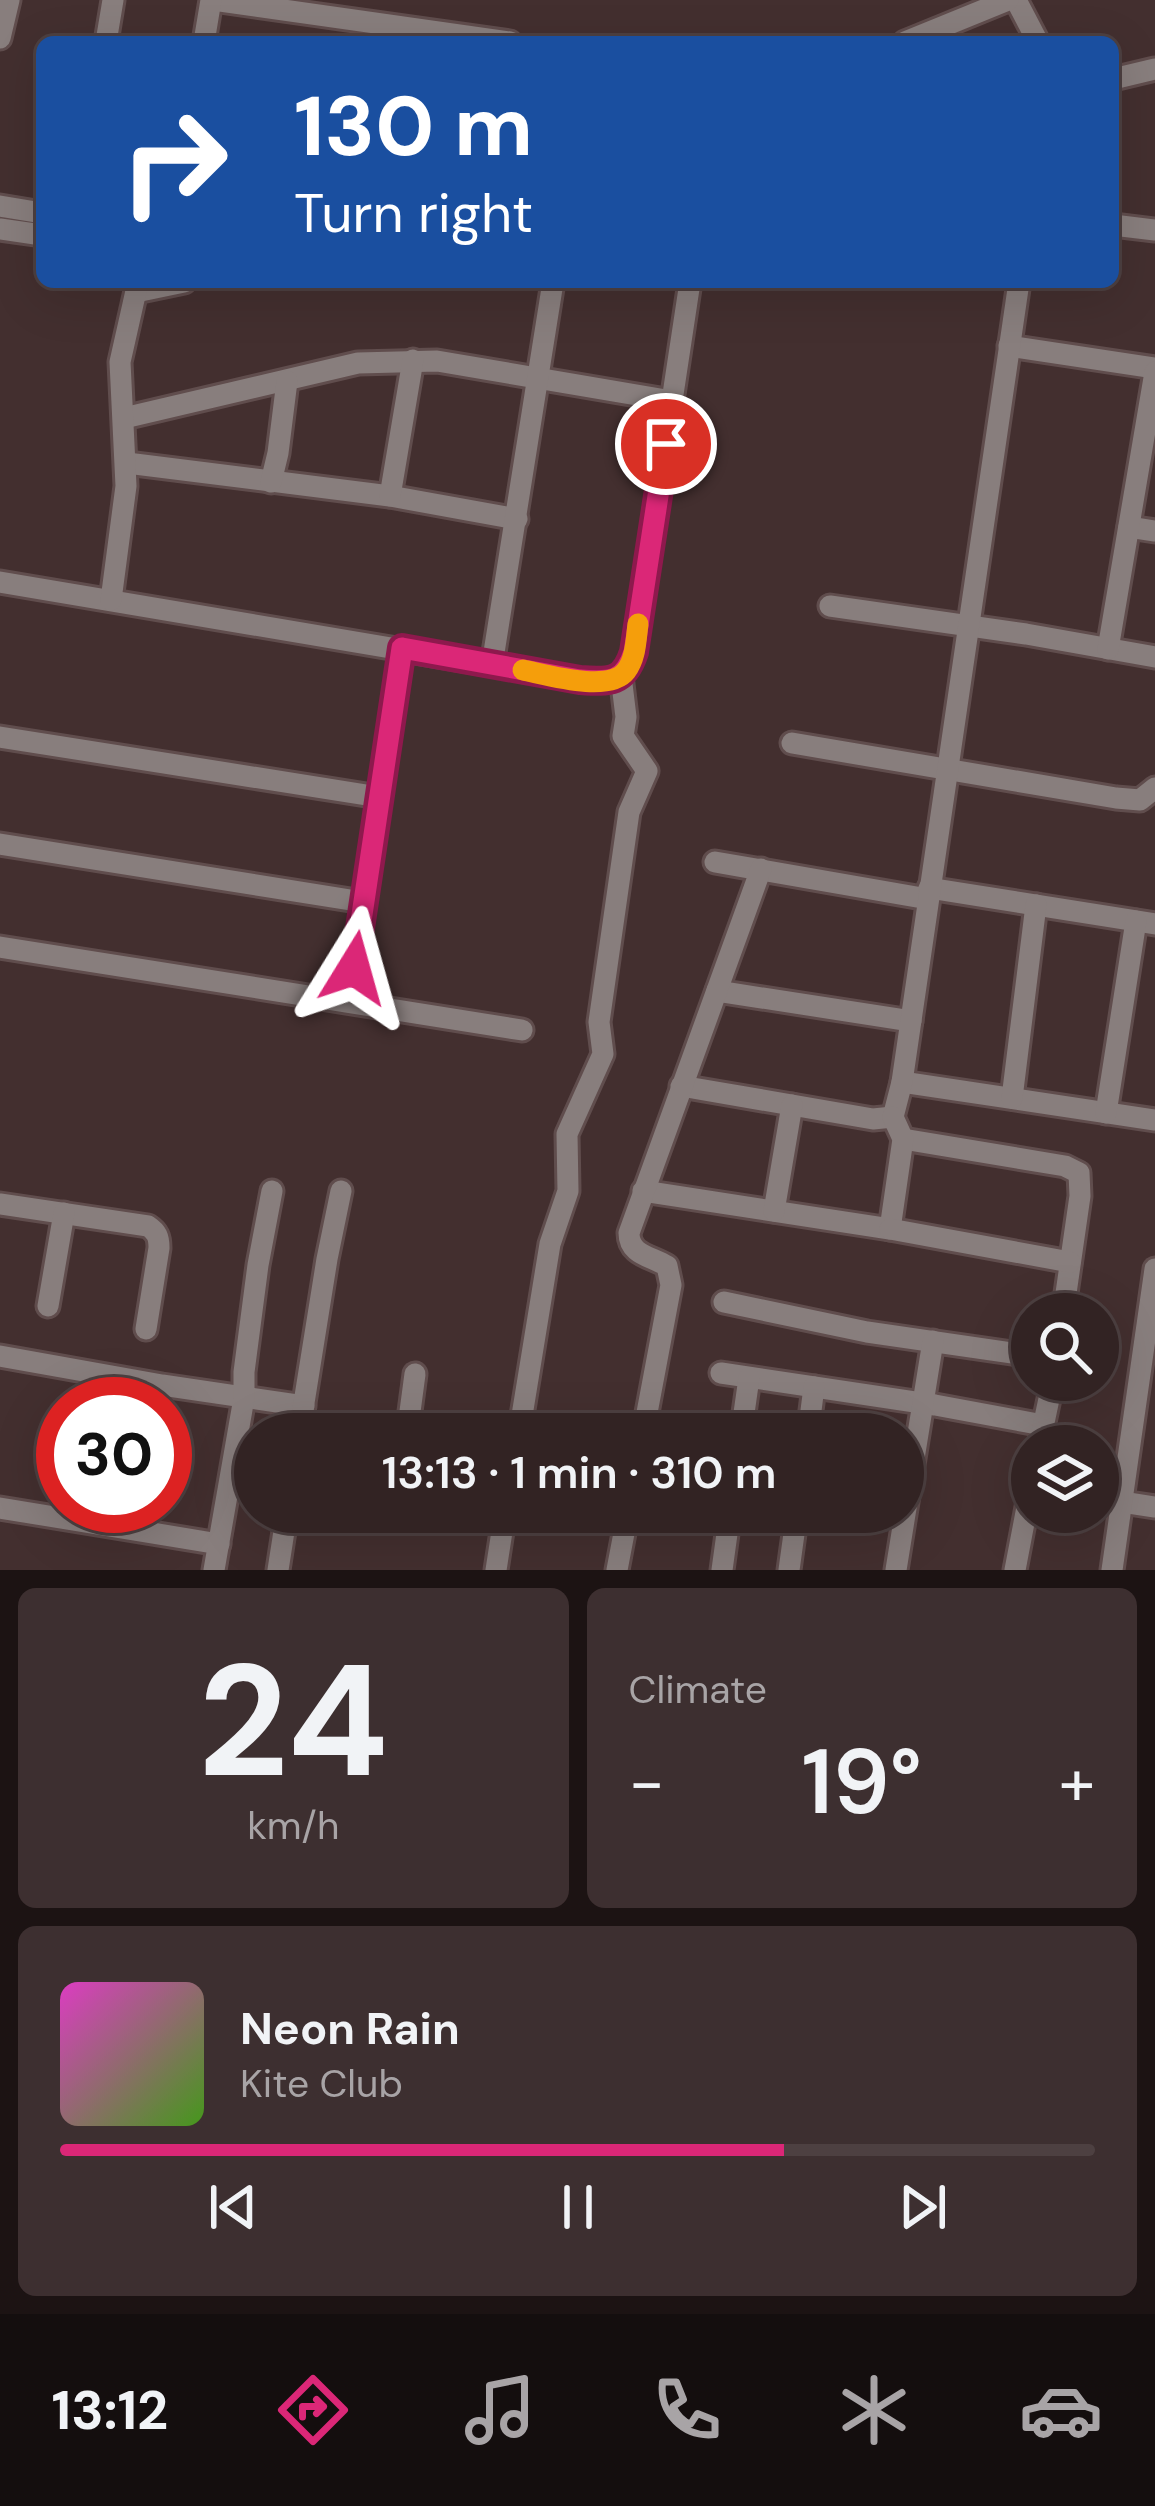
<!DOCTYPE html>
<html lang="en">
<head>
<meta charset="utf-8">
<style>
	body { margin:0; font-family:"DM Sans",sans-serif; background:#3d2f30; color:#f1f3f6; height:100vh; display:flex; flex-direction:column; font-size:45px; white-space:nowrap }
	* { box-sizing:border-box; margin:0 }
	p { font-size:39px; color:#a8a4a6 }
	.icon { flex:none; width:66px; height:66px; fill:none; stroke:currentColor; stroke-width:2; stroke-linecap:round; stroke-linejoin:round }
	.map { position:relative; height:1570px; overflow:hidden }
	.sheet { display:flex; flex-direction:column; gap:18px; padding:18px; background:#1c1313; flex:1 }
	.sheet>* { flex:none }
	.guide { position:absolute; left:36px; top:36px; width:1083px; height:252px; border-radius:18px; box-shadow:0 12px 48px #0002,0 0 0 3px #4d4041; background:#1a4fa0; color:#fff; overflow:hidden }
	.controls { position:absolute; left:1011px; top:1293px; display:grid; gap:24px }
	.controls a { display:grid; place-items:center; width:108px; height:108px; border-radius:50%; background:#322323; box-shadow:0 12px 48px #0002,0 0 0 3px #4d4041; font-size:60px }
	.speed { position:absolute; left:36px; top:1377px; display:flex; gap:24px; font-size:60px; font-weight:700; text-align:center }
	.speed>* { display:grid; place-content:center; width:156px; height:156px; border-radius:50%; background:#322323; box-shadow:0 12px 48px #0002,0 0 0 3px #4d4041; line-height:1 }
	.speed .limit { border:18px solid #d22; background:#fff; color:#111 }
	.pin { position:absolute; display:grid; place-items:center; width:102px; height:102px; color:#fff; margin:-51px; border:6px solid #fff; border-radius:50%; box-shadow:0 3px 12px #0007 }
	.me { position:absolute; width:132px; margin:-66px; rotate:8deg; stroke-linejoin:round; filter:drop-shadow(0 0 9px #0008) }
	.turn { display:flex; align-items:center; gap:42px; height:252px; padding:0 60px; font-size:54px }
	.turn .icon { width:156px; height:156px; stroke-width:2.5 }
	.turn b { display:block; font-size:84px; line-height:102px }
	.big { font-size:90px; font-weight:600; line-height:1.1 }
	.sheet .card { flex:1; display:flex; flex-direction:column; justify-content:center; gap:18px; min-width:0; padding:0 42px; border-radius:18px; background:#3d2f30 }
	.sheet .dial { align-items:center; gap:0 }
	.dial b { font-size:156px; line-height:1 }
	.song { display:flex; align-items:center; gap:36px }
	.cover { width:144px; height:144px; border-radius:18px; background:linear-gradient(135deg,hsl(310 70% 55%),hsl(100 70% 35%)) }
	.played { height:12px; border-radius:6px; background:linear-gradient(90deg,#db2777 70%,#4d4041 70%) }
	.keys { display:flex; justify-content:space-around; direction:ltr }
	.heat { display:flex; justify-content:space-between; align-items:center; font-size:66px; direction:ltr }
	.sheet .tiles { flex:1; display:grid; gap:18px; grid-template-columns:1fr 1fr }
	.card:last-child { grid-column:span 2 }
	.trip { position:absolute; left:234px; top:1413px; width:690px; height:120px; border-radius:60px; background:#322323; box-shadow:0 12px 48px #0002,0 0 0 3px #4d4041; font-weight:600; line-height:120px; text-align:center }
	.tab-bar { display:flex; height:192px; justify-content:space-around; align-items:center; background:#140e0e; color:#a8a4a6 }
	.tab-bar .icon { width:84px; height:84px }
	.tab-bar .selected { color:#db2777 }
	.tab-bar b { font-size:54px; color:#f1f3f6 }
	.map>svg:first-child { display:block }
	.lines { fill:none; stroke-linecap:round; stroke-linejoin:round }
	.minor-casing { stroke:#604d4d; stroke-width:27 }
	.minor { stroke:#887e7d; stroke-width:21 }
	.route-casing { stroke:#8e194d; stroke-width:30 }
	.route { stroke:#db2777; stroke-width:21 }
	.slow { stroke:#f59e0b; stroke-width:21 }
</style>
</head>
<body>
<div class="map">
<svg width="1155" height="1570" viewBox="0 0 1155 1570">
	<rect width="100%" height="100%" fill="#432f2f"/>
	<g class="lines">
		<defs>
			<g id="minor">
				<path d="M213 0 510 42"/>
				<path d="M1016 0 1038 42"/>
				<path d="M0 38 9 0"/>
				<path d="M106 42 113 0"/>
				<path d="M204 42 211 0"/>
				<path d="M905 42 1008 0"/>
				<path d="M1113 79 1155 69"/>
				<path d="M0 206 42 213"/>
				<path d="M1113 225 1155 230"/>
				<path d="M0 229 42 235"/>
				<path d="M136 292 184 282"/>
				<path d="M1009 346 1155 368"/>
				<path d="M124 418 358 363 437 361 672 401"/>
				<path d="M127 463 390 496 517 519"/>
				<path d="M271 482 278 453 287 381"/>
				<path d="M390 496 413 360"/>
				<path d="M1129 527 1155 531"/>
				<path d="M0 582 580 680C610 682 625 683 634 652L690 282"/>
				<path d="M111 600 126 486 120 362 138 282"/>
				<path d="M830 606 1026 634 1155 657"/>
				<path d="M1108 649 1155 372"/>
				<path d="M492 665 553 282"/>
				<path d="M0 737 379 797"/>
				<path d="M792 743 1116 798 1140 800 1155 788"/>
				<path d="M0 844 363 902"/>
				<path d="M715 862 928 899"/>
				<path d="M929 888 1155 924"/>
				<path d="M0 947 522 1030"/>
				<path d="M717 991 911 1021"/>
				<path d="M349 1001 402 648"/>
				<path d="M902 1082 1155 1120"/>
				<path d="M681 1086 873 1119 893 1117"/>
				<path d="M1012 1098 1036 905"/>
				<path d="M1106 1113 1136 921"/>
				<path d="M893 1117 902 1082 1019 282"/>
				<path d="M903 1139 1065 1166 1079 1173 1080 1196 1063 1314"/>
				<path d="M643 1191 890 1229 903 1139 893 1117"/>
				<path d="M0 1204 148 1226C157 1232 159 1237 159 1248L146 1329"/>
				<path d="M774 1211 792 1105"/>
				<path d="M890 1229 1070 1262"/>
				<path d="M724 1302 867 1332 1032 1356"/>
				<path d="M48 1306 64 1213"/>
				<path d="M0 1356 162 1385 304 1406"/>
				<path d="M721 1373 935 1405 1043 1425"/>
				<path d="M299 1434 327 1259 341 1191"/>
				<path d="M407 1434 415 1374"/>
				<path d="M519 1434 550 1244 568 1191 567 1134 603 1054 599 1022 629 812 647 771 623 736 626 717 621 676"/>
				<path d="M643 1434 671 1285 667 1266C651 1256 629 1255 629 1233L761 869"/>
				<path d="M741 1434 749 1378"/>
				<path d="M808 1434 814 1387"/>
				<path d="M1039 1446 1053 1380"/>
				<path d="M1122 1502 1155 1507"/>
				<path d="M0 1508 219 1544"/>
				<path d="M214 1570 244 1398V1372L258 1265 272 1191"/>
				<path d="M278 1570 287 1512"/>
				<path d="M496 1570 505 1512"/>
				<path d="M617 1570 628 1512"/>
				<path d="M722 1570 730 1512"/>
				<path d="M789 1570 797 1512"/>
				<path d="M896 1570 933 1341"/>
				<path d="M1015 1570 1032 1481"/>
				<path d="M1112 1570 1155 1269"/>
			</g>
		</defs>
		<use href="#minor" class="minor-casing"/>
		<use href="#minor" class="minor"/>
	</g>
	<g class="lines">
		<defs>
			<path id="route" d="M354 968 402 648 580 680C610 682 624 683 634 652L666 444"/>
		</defs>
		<use href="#route" class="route-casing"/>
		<use href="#route" class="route"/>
		<path class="slow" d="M523 670C548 675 609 693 626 671 636 658 636 639 638 624"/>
	</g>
</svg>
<div class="controls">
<a><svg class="icon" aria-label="search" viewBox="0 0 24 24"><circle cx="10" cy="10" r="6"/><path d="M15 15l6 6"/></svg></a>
<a><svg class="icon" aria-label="layers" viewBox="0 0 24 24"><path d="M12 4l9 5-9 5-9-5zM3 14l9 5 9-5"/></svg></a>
</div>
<div class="speed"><div class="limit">30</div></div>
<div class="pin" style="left:666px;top:444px;background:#d93025"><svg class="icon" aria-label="arrive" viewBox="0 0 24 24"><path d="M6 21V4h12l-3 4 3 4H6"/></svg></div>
<svg class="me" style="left:354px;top:968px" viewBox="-20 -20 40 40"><path d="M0-17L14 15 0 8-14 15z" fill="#db2777" stroke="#fff" stroke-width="4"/></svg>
<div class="trip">13:13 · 1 min · 310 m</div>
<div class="guide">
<div class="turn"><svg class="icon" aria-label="right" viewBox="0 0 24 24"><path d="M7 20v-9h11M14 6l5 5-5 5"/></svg><div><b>130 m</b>Turn right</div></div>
</div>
</div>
<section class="sheet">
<div class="tiles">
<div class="card dial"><b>24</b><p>km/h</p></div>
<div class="card"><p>Climate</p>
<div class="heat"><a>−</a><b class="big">19°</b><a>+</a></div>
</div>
<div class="card">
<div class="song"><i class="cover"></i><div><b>Neon Rain</b><p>Kite Club</p></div></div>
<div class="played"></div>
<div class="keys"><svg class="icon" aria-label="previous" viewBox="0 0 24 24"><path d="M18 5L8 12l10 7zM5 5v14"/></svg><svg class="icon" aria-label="pause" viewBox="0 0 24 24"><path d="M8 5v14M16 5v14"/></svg><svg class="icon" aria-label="next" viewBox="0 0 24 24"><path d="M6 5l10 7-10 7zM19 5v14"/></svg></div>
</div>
</div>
</section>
<nav class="tab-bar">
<b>13:12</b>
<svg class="icon selected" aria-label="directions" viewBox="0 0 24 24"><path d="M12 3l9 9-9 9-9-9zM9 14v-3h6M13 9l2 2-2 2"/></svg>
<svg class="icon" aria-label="music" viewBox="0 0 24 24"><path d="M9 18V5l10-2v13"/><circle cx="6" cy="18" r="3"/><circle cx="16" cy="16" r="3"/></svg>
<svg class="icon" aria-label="phone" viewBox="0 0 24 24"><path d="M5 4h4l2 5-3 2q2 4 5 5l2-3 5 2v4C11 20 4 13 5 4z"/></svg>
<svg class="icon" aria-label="climate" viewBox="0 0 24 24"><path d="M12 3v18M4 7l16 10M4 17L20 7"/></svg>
<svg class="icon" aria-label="car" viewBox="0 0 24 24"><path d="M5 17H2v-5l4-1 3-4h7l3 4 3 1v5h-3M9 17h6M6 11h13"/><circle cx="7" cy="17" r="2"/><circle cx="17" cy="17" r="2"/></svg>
</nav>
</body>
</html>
